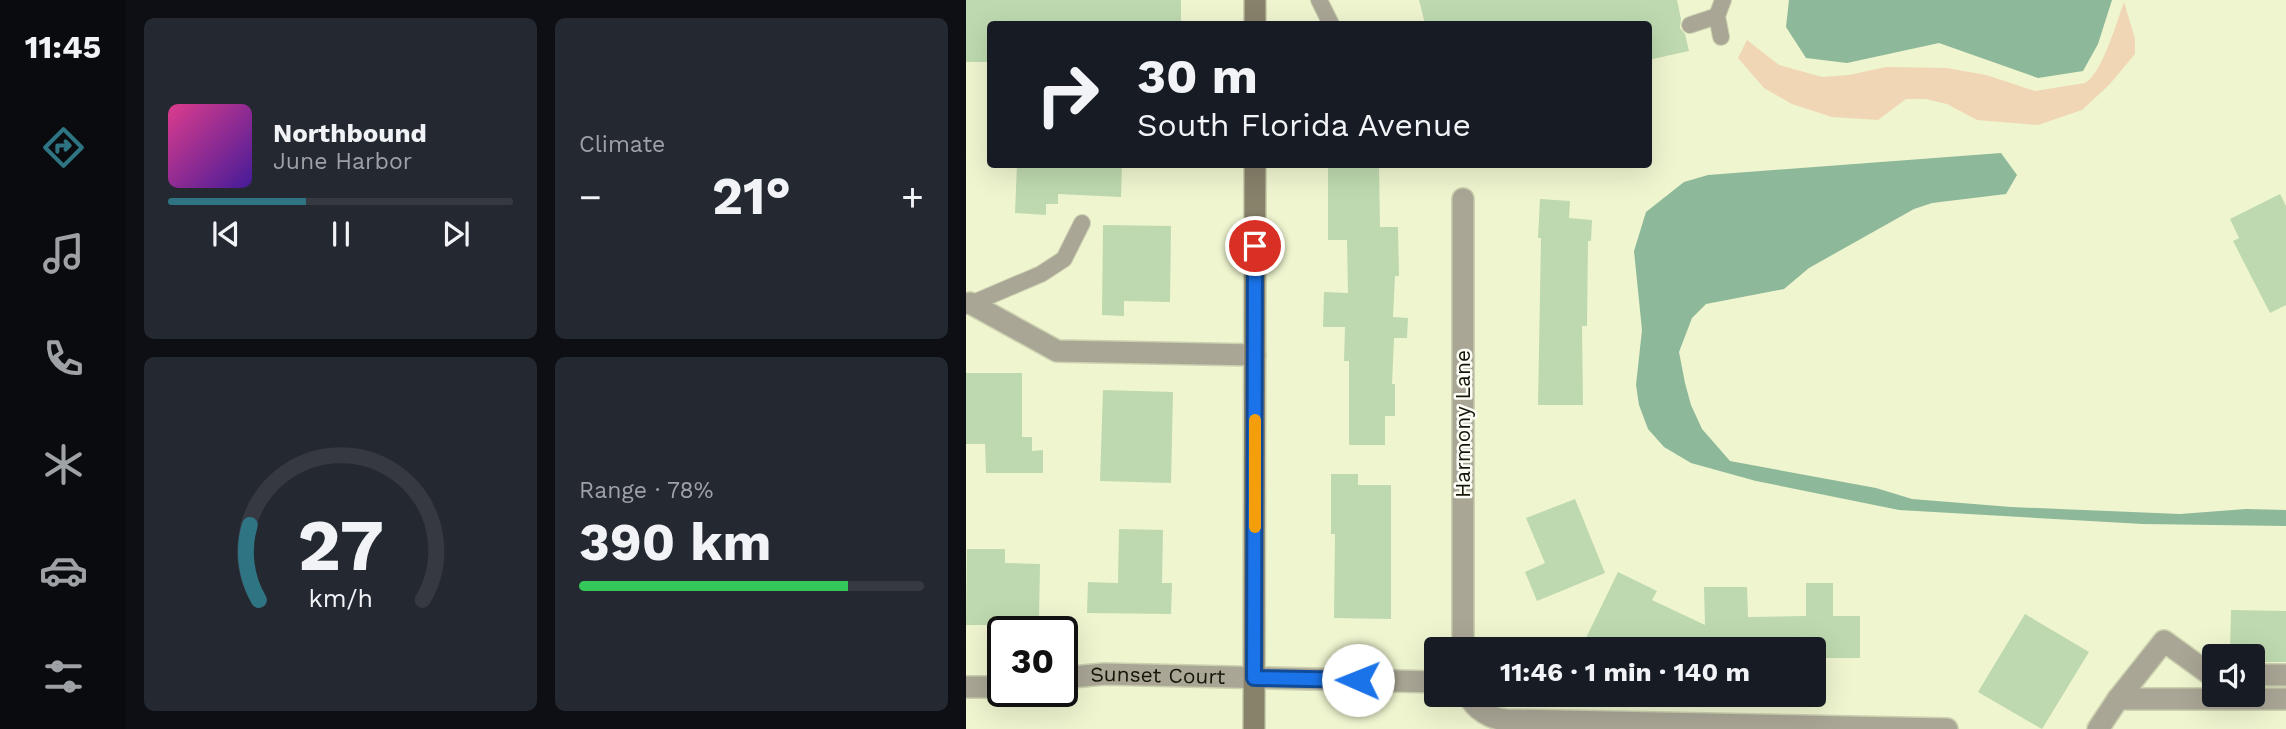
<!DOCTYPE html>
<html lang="en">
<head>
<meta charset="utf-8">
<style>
	body { margin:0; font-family:"Work Sans",sans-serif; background:#242831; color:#f1f3f6; height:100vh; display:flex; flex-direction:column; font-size:26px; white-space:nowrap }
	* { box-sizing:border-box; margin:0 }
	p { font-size:23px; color:#9ea1a6 }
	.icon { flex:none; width:38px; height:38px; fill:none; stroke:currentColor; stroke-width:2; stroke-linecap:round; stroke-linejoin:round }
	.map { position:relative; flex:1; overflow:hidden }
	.sheet { display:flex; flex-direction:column; gap:18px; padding:18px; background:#0d0f14; width:840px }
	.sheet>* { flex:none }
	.banner { position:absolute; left:21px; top:21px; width:665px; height:147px; border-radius:7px; box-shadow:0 7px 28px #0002; background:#171b24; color:#f1f3f6; overflow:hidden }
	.tools { position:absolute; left:1236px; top:644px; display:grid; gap:14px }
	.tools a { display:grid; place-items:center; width:63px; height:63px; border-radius:7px; background:#171b24; box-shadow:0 7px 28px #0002; font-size:35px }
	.speed { position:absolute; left:21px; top:616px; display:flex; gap:14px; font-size:35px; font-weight:700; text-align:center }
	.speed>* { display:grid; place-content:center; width:91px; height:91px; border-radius:50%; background:#171b24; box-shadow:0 7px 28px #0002; line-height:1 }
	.speed .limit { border:4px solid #111; border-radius:10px; background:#fff; color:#111 }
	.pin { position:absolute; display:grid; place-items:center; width:60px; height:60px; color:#fff; margin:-30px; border:4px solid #fff; border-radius:50%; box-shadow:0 2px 7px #0007 }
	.me { position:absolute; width:77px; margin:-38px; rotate:271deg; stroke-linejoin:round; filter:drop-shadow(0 0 5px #0008) }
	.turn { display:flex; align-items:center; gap:24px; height:147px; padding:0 35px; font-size:32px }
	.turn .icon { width:91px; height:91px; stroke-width:2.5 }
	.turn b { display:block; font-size:49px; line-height:60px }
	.big { font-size:52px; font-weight:700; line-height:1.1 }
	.sheet .card { flex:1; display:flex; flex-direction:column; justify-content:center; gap:10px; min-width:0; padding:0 24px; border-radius:10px; background:#242831 }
	.sheet .dial { align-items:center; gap:0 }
	.dial svg { height:182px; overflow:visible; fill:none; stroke:#363941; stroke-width:7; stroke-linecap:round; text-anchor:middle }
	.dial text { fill:#f1f3f6; stroke:none }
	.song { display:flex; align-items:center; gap:21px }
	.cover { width:84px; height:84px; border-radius:10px; background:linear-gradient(135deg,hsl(330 70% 55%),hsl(260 70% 35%)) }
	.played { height:7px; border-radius:4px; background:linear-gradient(90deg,#2f7483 40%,#363941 40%) }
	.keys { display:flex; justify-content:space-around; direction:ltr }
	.heat { display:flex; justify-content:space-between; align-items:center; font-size:38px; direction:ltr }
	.charge { height:10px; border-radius:5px; background:linear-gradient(90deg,#34c759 78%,#363941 0) }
	.sheet .tiles { flex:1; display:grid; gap:18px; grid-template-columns:repeat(2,1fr) }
	.trip { position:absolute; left:458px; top:637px; width:402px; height:70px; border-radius:7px; background:#171b24; box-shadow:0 7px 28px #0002; font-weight:700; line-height:70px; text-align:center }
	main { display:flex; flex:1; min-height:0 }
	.dock { display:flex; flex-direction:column; width:126px; justify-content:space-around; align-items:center; background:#090b0e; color:#9ea1a6 }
	.dock .icon { width:49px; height:49px }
	.dock .active { color:#2f7483 }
	.dock b { font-size:32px; color:#f1f3f6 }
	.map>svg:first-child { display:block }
	.green { fill:#f0d6b4 }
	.water { fill:#8db89a }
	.building { fill:#bed9af }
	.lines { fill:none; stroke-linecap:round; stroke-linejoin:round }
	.lane-casing { stroke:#ccd1af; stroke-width:18 }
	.street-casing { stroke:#ccd1af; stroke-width:24 }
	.secondary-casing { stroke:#ccd1af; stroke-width:24 }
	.lane { stroke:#aaa696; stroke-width:16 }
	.street { stroke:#aaa696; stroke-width:21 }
	.secondary { stroke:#88826b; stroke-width:21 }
	.route-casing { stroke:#114b97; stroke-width:18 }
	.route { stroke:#1a73e8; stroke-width:12 }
	.slow { stroke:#f59e0b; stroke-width:12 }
	.labels { text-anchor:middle; stroke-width:5; stroke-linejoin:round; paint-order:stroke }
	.street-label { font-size:21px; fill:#151609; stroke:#fdfff7 }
</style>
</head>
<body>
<main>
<nav class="dock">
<b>11:45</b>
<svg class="icon active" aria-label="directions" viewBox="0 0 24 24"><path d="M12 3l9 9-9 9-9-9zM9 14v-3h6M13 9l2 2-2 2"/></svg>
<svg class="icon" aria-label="music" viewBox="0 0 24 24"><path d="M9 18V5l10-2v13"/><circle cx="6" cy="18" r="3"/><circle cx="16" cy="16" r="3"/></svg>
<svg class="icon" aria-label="phone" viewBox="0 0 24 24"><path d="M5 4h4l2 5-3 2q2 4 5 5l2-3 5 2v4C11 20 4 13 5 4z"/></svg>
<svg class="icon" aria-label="climate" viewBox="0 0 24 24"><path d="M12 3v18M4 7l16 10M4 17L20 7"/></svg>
<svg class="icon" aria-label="car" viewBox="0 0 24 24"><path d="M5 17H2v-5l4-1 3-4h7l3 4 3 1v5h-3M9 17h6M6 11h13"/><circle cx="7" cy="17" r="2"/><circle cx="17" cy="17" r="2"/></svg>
<svg class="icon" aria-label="filters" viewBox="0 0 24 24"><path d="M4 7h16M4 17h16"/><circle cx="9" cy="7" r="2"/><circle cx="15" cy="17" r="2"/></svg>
</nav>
<section class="sheet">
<div class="tiles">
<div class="card">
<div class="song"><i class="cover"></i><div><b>Northbound</b><p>June Harbor</p></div></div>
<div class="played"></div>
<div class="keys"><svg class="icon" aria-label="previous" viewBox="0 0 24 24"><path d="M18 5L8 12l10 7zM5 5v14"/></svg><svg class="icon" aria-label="pause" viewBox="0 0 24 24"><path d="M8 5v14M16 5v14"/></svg><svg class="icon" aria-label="next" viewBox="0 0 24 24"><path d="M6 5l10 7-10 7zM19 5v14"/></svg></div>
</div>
<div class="card"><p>Climate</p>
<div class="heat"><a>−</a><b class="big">21°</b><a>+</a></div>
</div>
<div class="card dial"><svg viewBox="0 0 100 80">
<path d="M14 69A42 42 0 1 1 86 69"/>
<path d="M14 69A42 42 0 0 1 10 36" stroke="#2f7483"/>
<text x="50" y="56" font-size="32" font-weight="700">27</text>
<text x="50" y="72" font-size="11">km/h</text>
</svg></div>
<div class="card"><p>Range · 78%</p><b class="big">390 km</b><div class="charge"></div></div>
</div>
</section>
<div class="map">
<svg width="1320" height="729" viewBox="0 0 1320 729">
	<rect width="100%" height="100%" fill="#eff5cf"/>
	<path class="green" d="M1158 2 1169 39V54L1143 85 1116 110 1072 125 1011 120 981 104 960 99H940L912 120 866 117 826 104 798 88 772 58 782 38 781 40 813 65 856 77 883 75 920 67 981 68 1020 75 1069 91 1119 83C1136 74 1151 21 1158 2Z"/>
	<g class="water">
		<path d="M823 0H1146L1132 44 1117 71 1072 78 973 43 881 63 840 58 820 27Z"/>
		<path d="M1035 153 1051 175 1040 194 966 203 948 209 843 268 818 289 740 304 726 318 713 352 719 383 725 405 736 429 764 461 910 488 946 499 1045 507 1214 514 1280 509 1320 510V526L1177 524 933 510 790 481 725 463 698 447 682 429 673 405 670 385 676 330 668 251 680 212 718 182 742 175Z"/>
	</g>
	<g class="building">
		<path d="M0 0H215V24H24V62H0Z"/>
		<path d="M453 0H711L715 19 714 28 719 34 723 51 682 60V24H459Z"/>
		<path d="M51 164H156L155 197 92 194V204H80V215L49 213Z"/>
		<path d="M362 164H413L414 227H432L433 276H429L427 317 442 318 441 338H428L426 384H429V416H419V445H383V361H378L379 327H357L358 292 382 293 381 240H362Z"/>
		<path d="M1314 194 1320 206V305L1304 313 1267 241 1273 238 1264 219Z"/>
		<path d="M574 199 604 201 603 218 626 220 625 241H622L621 326H616L617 405H572L575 238H572Z"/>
		<path d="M137 225 205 226 204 302 158 301V316L136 315Z"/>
		<path d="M0 373H56V437H66V451L77 450V473H20L19 444H0Z"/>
		<path d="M137 390 207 392 205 483 134 481Z"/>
		<path d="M365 474H392V485H425V619L368 618 369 534H365Z"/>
		<path d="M609 499 639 573 571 601 559 572 579 563 560 518Z"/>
		<path d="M153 529 197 530 196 583H206L205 614 121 613 122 582 152 583Z"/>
		<path d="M1 549H39V563L74 564 73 619H31V625H0Z"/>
		<path d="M652 572 691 591 686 600 739 625 738 587H781L782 617 840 616V583H867V616H894V658H849V649H644L620 638Z"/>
		<path d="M1265 610 1320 611V662H1286V656H1264Z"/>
		<path d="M1059 614 1123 652 1076 729 1012 692Z"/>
	</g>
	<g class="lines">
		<defs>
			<g id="lane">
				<path d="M353 0 365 24"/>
				<path d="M724 25 751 16"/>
				<path d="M755 37 751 16 757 0"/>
				<path d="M0 306 75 274 98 259 116 223"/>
			</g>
			<g id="street">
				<path d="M497 199V649"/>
				<path d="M4 303 91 351 289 355"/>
				<path d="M1286 675H1320"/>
				<path id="s1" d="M96 678 138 674 471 682"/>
				<path d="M0 687H37"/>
				<path d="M502 695C510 710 524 719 541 720L981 729"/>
				<path d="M1152 699H1320"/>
				<path d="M1132 729 1152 699 1198 641 1245 675H1248"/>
			</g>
			<g id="secondary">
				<path d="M289 24V0"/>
				<path d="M288 729 289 164"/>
			</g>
		</defs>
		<use href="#lane" class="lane-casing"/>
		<use href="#street" class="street-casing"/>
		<use href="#secondary" class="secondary-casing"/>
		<use href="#lane" class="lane"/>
		<use href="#street" class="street"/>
		<use href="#secondary" class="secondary"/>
	</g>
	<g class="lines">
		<defs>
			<path id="route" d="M289 246 288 678 392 680"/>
		</defs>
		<use href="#route" class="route-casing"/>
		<use href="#route" class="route"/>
		<path class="slow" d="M289 527V420"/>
	</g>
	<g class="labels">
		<g class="street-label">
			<text transform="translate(497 424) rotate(-90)" y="7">Harmony Lane</text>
			<text dy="7" stroke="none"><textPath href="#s1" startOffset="96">Sunset Court</textPath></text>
		</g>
	</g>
</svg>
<div class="tools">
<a><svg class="icon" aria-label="sound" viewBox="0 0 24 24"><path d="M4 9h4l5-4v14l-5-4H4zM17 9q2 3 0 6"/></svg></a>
</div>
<div class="speed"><div class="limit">30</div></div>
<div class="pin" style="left:289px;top:246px;background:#d93025"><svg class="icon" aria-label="arrive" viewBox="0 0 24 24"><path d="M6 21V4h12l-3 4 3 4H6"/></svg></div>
<svg class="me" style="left:392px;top:680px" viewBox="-20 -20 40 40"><circle r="19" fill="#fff"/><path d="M0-13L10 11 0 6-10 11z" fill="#1a73e8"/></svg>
<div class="trip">11:46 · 1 min · 140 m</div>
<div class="banner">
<div class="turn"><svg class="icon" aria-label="right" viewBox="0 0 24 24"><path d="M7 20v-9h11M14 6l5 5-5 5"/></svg><div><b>30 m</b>South Florida Avenue</div></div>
</div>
</div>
</main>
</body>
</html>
